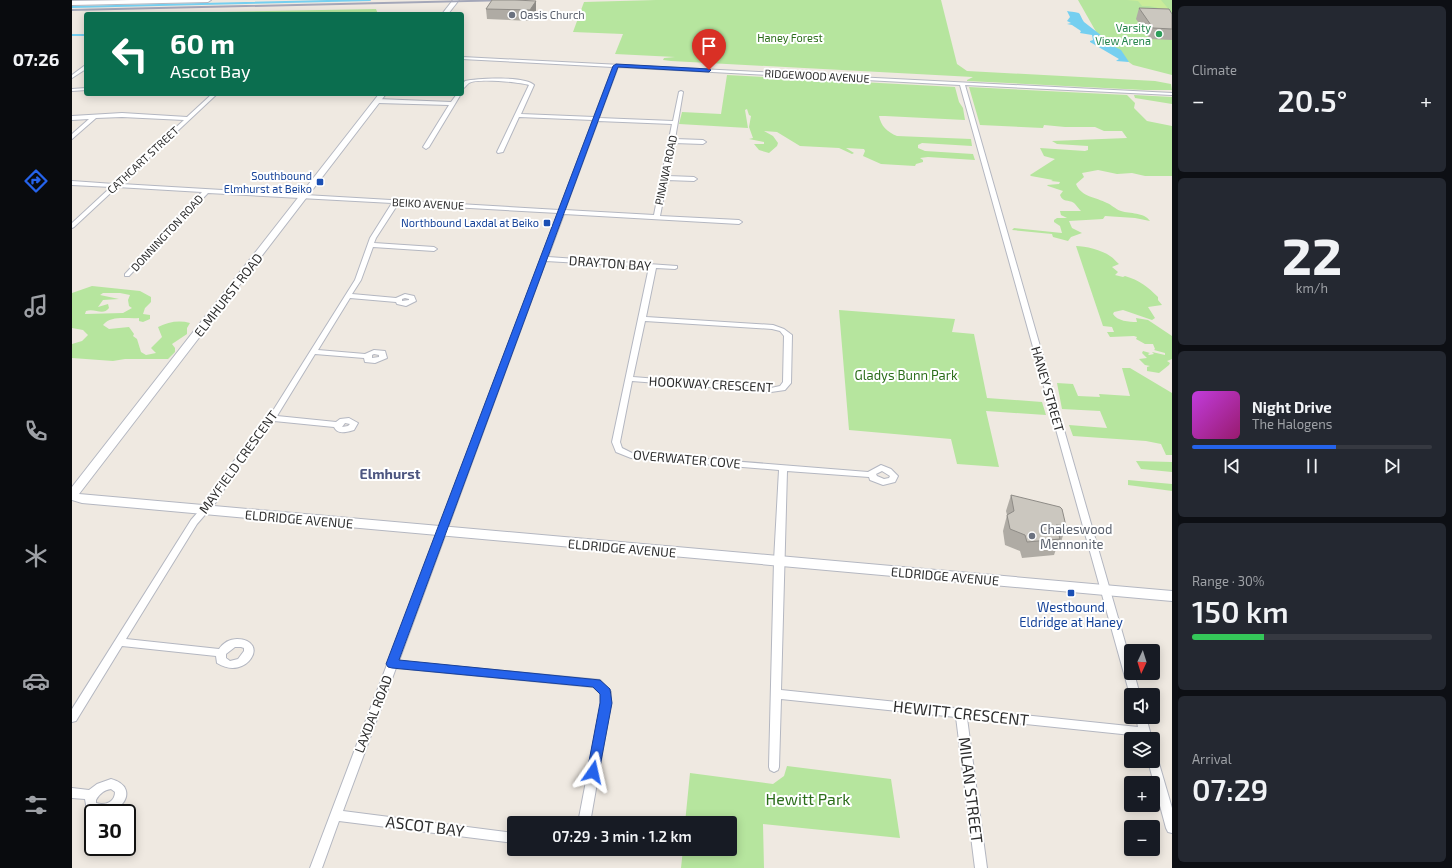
<!DOCTYPE html>
<html lang="en">
<head>
<meta charset="utf-8">
<style>
	body { margin:0; font-family:"Exo 2",sans-serif; background:#242831; color:#f1f3f6; height:100vh; display:flex; flex-direction:column; font-size:15px; white-space:nowrap }
	* { box-sizing:border-box; margin:0 }
	p { font-size:13px; color:#9ea1a6 }
	.icon { flex:none; width:22px; height:22px; fill:none; stroke:currentColor; stroke-width:2; stroke-linecap:round; stroke-linejoin:round }
	.map { position:relative; flex:1; overflow:hidden }
	.side { display:flex; flex-direction:column; gap:6px; padding:6px; background:#0d0f14; width:280px }
	.side>* { flex:none }
	.top-card { position:absolute; left:12px; top:12px; width:380px; height:84px; border-radius:4px; box-shadow:0 2px 10px #0003; background:#0b6e4f; color:#fff; overflow:hidden }
	.needle { width:26px; rotate:184deg }
	.fabs { position:absolute; left:1052px; top:644px; display:grid; gap:8px }
	.fabs a { display:grid; place-items:center; width:36px; height:36px; border-radius:4px; background:#171b24; box-shadow:0 2px 10px #0003; font-size:20px }
	.speed { position:absolute; left:12px; top:804px; display:flex; gap:8px; font-size:20px; font-weight:700; text-align:center }
	.speed>* { display:grid; place-content:center; width:52px; height:52px; border-radius:50%; background:#171b24; box-shadow:0 2px 10px #0003; line-height:1 }
	.speed .limit { border:2px solid #111; border-radius:6px; background:#fff; color:#111 }
	.pin { position:absolute; display:grid; place-items:center; width:34px; height:34px; color:#fff; margin:-41px -17px; border-radius:50% 50% 50% 0; rotate:-45deg; box-shadow:0 0 4px #0007 }
	.pin .icon { rotate:45deg }
	.me { position:absolute; width:44px; margin:-22px; rotate:11deg; stroke-linejoin:round; filter:drop-shadow(0 0 3px #0008) }
	.turn { display:flex; align-items:center; gap:14px; height:84px; padding:0 20px; font-size:18px }
	.turn .icon { width:52px; height:52px; stroke-width:2.5 }
	.turn b { display:block; font-size:28px; line-height:34px }
	.big { font-size:30px; font-weight:600; line-height:1.1 }
	.side .widget { flex:1; display:flex; flex-direction:column; justify-content:center; gap:6px; min-width:0; padding:0 14px; border-radius:6px; background:#242831 }
	.side .dial { align-items:center; gap:0 }
	.dial b { font-size:52px; line-height:1 }
	.song { display:flex; align-items:center; gap:12px }
	.cover { width:48px; height:48px; border-radius:6px; background:linear-gradient(135deg,hsl(290 70% 55%),hsl(320 70% 35%)) }
	.played { height:4px; border-radius:2px; background:linear-gradient(90deg,#2563eb 60%,#363941 60%) }
	.keys { display:flex; justify-content:space-around; direction:ltr }
	.heat { display:flex; justify-content:space-between; align-items:center; font-size:22px; direction:ltr }
	.charge { height:6px; border-radius:3px; background:linear-gradient(90deg,#34c759 30%,#363941 0) }
	.trip { position:absolute; left:435px; top:816px; width:230px; height:40px; border-radius:4px; background:#171b24; box-shadow:0 2px 10px #0003; font-weight:600; line-height:40px; text-align:center }
	main { display:flex; flex:1; min-height:0 }
	.menu { display:flex; flex-direction:column; width:72px; justify-content:space-around; align-items:center; background:#090b0e; color:#9ea1a6 }
	.menu .icon { width:28px; height:28px }
	.menu .current { color:#2563eb }
	.menu b { font-size:18px; color:#f1f3f6 }
	.map>svg:first-child { display:block }
	.green { fill:#b6e59e; fill-rule:evenodd }
	.pitch { fill:#c9ec9a }
	.water { fill:#75cff0 }
	.lines { fill:none; stroke-linecap:round; stroke-linejoin:round }
	.stream { stroke:#75cff0; stroke-width:2 }
	.street-casing { stroke:#b4b7c1; stroke-width:2 }
	.secondary-casing { stroke:#b4b7c1; stroke-width:2 }
	.street { fill:#fff; fill-rule:evenodd }
	.secondary { fill:#fff; fill-rule:evenodd }
	.rail { stroke:#a3a6b8; stroke-width:2 }
	.wall { fill:#afaba4 }
	.shaded-wall { fill:#8e8b86 }
	.building { fill:#cbc7bf; stroke:#8e8b86 }
	.route { fill:#2563eb; stroke:#184099 }
	.worship-dot { fill:#6b7280; stroke:#fff; stroke-width:1.5 }
	.leisure-dot { fill:#2e9e5b; stroke:#fff; stroke-width:1.5 }
	.transit-dot { fill:#1a4fb4; stroke:#fff; stroke-width:1.5 }
	.labels { text-anchor:middle; stroke-width:4; stroke-linejoin:round; paint-order:stroke }
	.far-worship-label { font-size:11px; fill:#5b616d; stroke:#fff; text-anchor:start }
	.far-leisure-label { font-size:11px; fill:#27864d; stroke:#fff; text-anchor:end }
	.far-park-label { font-size:11px; fill:#2c6e1b; stroke:#fff }
	.far-street-label { font-size:11px; fill:#2e2e2e; stroke:#fff }
	.far-transit-label { font-size:11px; fill:#164399; stroke:#fff; text-anchor:end }
	.street-label { font-size:13px; fill:#2e2e2e; stroke:#fff }
	.park-label { font-size:13px; fill:#2c6e1b; stroke:#fff }
	.worship-label { font-size:13px; fill:#5b616d; stroke:#fff; text-anchor:start }
	.transit-label { font-size:13px; fill:#164399; stroke:#fff }
	.neighbourhood-label { font-size:14px; font-weight:bold; fill:#4d5680; stroke:#fff }
	.near-street-label { font-size:16px; fill:#2e2e2e; stroke:#fff }
	.near-park-label { font-size:16px; fill:#2c6e1b; stroke:#fff }
</style>
</head>
<body>
<main>
<nav class="menu">
<b>07:26</b>
<svg class="icon current" aria-label="directions" viewBox="0 0 24 24"><path d="M12 3l9 9-9 9-9-9zM9 14v-3h6M13 9l2 2-2 2"/></svg>
<svg class="icon" aria-label="music" viewBox="0 0 24 24"><path d="M9 18V5l10-2v13"/><circle cx="6" cy="18" r="3"/><circle cx="16" cy="16" r="3"/></svg>
<svg class="icon" aria-label="phone" viewBox="0 0 24 24"><path d="M5 4h4l2 5-3 2q2 4 5 5l2-3 5 2v4C11 20 4 13 5 4z"/></svg>
<svg class="icon" aria-label="climate" viewBox="0 0 24 24"><path d="M12 3v18M4 7l16 10M4 17L20 7"/></svg>
<svg class="icon" aria-label="car" viewBox="0 0 24 24"><path d="M5 17H2v-5l4-1 3-4h7l3 4 3 1v5h-3M9 17h6M6 11h13"/><circle cx="7" cy="17" r="2"/><circle cx="17" cy="17" r="2"/></svg>
<svg class="icon" aria-label="filters" viewBox="0 0 24 24"><path d="M4 7h16M4 17h16"/><circle cx="9" cy="7" r="2"/><circle cx="15" cy="17" r="2"/></svg>
</nav>
<div class="map">
<svg width="1100" height="868" viewBox="0 0 1100 868">
	<rect width="100%" height="100%" fill="#efe9e1"/>
	<g class="green">
		<path d="M584 0H869L885 64 895 71 1083 81 1099 84 1100 90H1072L895 81V80L901 77 599 61 591 60 592 58 603 57 543 54 551 34 501 32 512 2Z"/>
		<path d="M1006 0H1100V75L1061 65 1031 44Z"/>
		<path d="M304 9 306 14H94L96 13Z"/>
		<path d="M655 75 883 87 887 102 891 108 893 120 813 116H807C809 126 815 132 825 136L899 139 900 146 850 143 846 145V148L853 151 901 154 903 160 856 157 848 158 851 160V162L844 164 843 166 809 164 791 156 793 151 792 149 774 148 782 153 780 154 767 148 728 146 705 132 692 131 701 136 706 143 705 146 697 153 687 150 682 144H692V142L677 139 681 138 677 127 679 116 677 115 675 109 673 110 676 128 607 124 610 112 649 114Z"/>
		<path d="M897 87 1055 95 1063 103 1062 108 1075 121 1100 126V176H1073L1060 173 1045 174 1026 170 1010 173 1012 177 1004 184C1009 197 1024 197 1035 203 1040 205 1043 209 1049 211 1058 214 1072 212 1078 221L1063 218 1033 216 1031 219 997 221 1000 228 1010 233 999 237 996 241 981 237 980 234 940 230 942 228 990 233 988 226 982 222V220L985 218H995L989 215 988 211H1009C1007 209 1004 205 1002 203 996 199 991 203 988 195L991 191 976 186 975 185 987 184 988 182 979 181 981 180 959 176 958 175 983 159 972 156 968 148 1013 151 1016 150V146L985 144 980 141 1055 138 1050 131H1032L1023 127H993L972 125 971 128 908 125Z"/>
		<path d="M1062 95 1100 97V104L1063 98Z"/>
		<path d="M1004 246C1013 246 1030 250 1038 256 1042 258 1043 261 1047 264L1040 267 1046 272 1043 275 1051 277 1053 276C1067 280 1076 287 1086 297V300L1090 305 1076 307 1083 318 1080 320 1051 310 1042 312 1041 314C1045 321 1057 322 1065 322L1064 318 1076 320 1100 336V359L1095 361 1098 363 1097 365 1087 373 1075 371V367L1078 366 1073 365 1067 359 1075 358 1070 353 1071 351 1078 353 1076 354 1077 355 1082 354 1080 352 1093 355V353L1082 350 1083 349 1081 344H1073L1064 339 1065 337 1062 336 1038 337 1035 332H1042L1040 327 1031 326Z"/>
		<path d="M20 286 68 291 79 297V302L73 308 71 314 78 315V319L71 322 67 321V318C55 319 39 315 31 325L37 329 57 327 62 334 61 336 65 339 69 352 74 355 84 353 79 348 90 337 86 327C96 322 107 320 118 323L115 328V334L100 344 103 348V352L96 359H53L41 361 0 358V344L10 341 16 335 11 330 0 328V293ZM31 293H48L58 295 56 300 57 306 60 308 51 313 13 314 14 311C23 308 31 316 37 308L36 304 26 307 31 300 47 299 28 295Z"/>
		<path d="M767 310 883 319 880 332 902 334 915 398 970 402 974 415 914 411 927 467 885 464 879 439 777 430Z"/>
		<path d="M1050 368H1058L1100 393V455H1094L1089 444 1074 441 1001 436 997 425 1035 428 1028 411 990 409 985 383 1001 384 1006 396 1028 397 1027 394 1058 396Z"/>
		<path d="M1064 461 1100 462V472L1069 469Z"/>
		<path d="M1056 480 1100 484V491L1056 485Z"/>
		<path d="M715 766 819 779 828 838 691 824 692 868H609L611 849H658V823H613L618 773 701 784 712 776Z"/>
	</g>
	<path class="pitch" d="M1055 0H1089L1099 12 1090 11C1085 6 1077 6 1070 6L1066 1Z"/>
	<path class="water" d="M995 11C1011 14 1005 10 1012 22L1030 36 1023 35 1025 38 1049 50 1057 62 1044 61 1047 59 1018 42V41L1021 40 1020 35 1008 33 1009 31 1000 25 995 24 999 23 995 21 998 17Z"/>
	<g class="lines">
		<g class="stream">
			<path d="M0 7 298 0"/>
			<path d="M0 35H14"/>
		</g>
		<defs>
			<g id="street">
				<path d="M390 57 1100 93V95L893 85 1059 663V673H1062L1068 695H1059V697L1058 695 888 85 546 67 527 118 601 121 607 92 609 91 611 92 603 139 631 140 634 142 631 144 602 143 596 176 622 177 625 179 622 181 595 180 588 216 667 220 670 222 667 224 492 214 476 257 605 266V268L603 269 584 268 574 317 701 325 712 329 720 335 719 383 713 390 699 392 560 381 548 442 550 448 560 453 796 472 809 465 819 469 826 476 823 482 811 485 798 480 797 477 715 471 709 690 1066 727 1064 717H1074L1080 739H1070L1069 736 895 718 915 868H903L884 717 709 699 707 767 706 770 702 772 698 770 697 767 702 561 707 470 559 458 544 452 540 442 577 267 474 261 327 661 528 680 539 692V703L518 823H506L529 703V694L521 687 324 668 271 811 442 833V843L267 821 250 868H238L486 213 326 204 304 238 302 243 362 247 365 249 362 251 301 247 289 280 280 294 324 298 333 294 342 296 344 301 334 306 325 304 324 302 278 298 246 350 293 354 302 350 313 351 315 358 303 363 293 362 292 358 243 354 205 416 264 422 268 419 277 418 286 423 282 430C275 432 266 435 262 427L202 421 164 469 145 501 125 524 54 639 147 649C151 643 158 639 165 639 199 640 175 682 145 663L144 656 50 646 4 721 0 722V709L119 520 139 497 158 466 197 417 283 280 298 238 320 203 136 193 57 276H53V274L130 192 45 187 2 227 0 228V223L39 187 0 185V181L42 184 112 120 50 117 24 118 0 139V134L17 119 0 120V116L50 113 115 117 140 94H145L49 184 487 210 521 120 447 117 431 152 426 153 425 152 457 85C448 82 405 78 397 83 394 85 393 88 390 89V85L393 81C406 78 453 76 462 85L449 114 522 117 541 67 390 59ZM526 121 600 124 582 215 493 210ZM333 298 337 299V300L330 301V299ZM573 321 700 329 708 331 712 336 711 382 708 386 699 388 561 377ZM302 354 307 355V357L300 358V355ZM273 423 278 424 276 426 270 427ZM810 471 818 476 817 478 812 479 805 476 804 474ZM163 647H169L172 648V651L166 659 158 661 154 658V654Z"/>
				<path d="M12 66H14V69L0 78V75Z"/>
				<path d="M14 88V90L0 91V89Z"/>
				<path d="M385 94H389L357 147 354 149 351 147 377 105 306 103 303 101 306 99 379 102Z"/>
				<path d="M1081 755 1085 757 1086 760 1100 808V833L1096 832 1094 828 1076 761H1081Z"/>
				<path d="M39 779C73 788 44 825 15 810L13 799 0 798V788L17 790 25 784ZM39 789 43 792C43 802 33 806 24 803V800C27 794 32 790 39 789Z"/>
			</g>
			<g id="secondary">
				<path d="M59 0H139L136 2 0 5V1Z"/>
				<path d="M381 0H387L376 14H370Z"/>
				<path d="M307 94H314L7 494 1100 591V601L10 503 0 500V487Z"/>
			</g>
		</defs>
		<use href="#street" class="street-casing"/>
		<use href="#secondary" class="secondary-casing"/>
		<use href="#street" class="street"/>
		<use href="#secondary" class="secondary"/>
		<path class="rail" d="M0 10 443 0"/>
	</g>
	<g class="wall">
		<path d="M464 1V11L459 21 415 19 414 9Z"/>
		<path d="M1067 8 1100 14V40L1078 39 1064 19Z"/>
		<path d="M939 495 994 526 989 542 987 541 982 555 950 558 948 551 933 545 931 531 935 515 934 511Z"/>
	</g>
	<path class="shaded-wall" d="M464 1V11L459 21 458 10Z"/>
	<g class="building">
		<path d="M420 0H443L464 1 458 10 414 9Z"/>
		<path d="M1067 8 1097 9 1100 14V29L1081 28Z"/>
		<path d="M939 495 988 507 990 509 994 526 984 525 988 539 955 542 953 535 938 529 935 515 942 511Z"/>
	</g>
	<path class="route" d="M544 64 637 69 639 70 637 72 546 67 327 660 528 680 538 689 540 703 527 772 526 776 521 778 517 776 515 772 528 703V694L521 687 320 668 316 667 314 664 541 66Z"/>
	<g class="worship-dot">
		<circle cx="440" cy="15" r="4"/>
		<circle cx="960" cy="536" r="4"/>
	</g>
	<circle class="leisure-dot" cx="1087" cy="34" r="4"/>
	<g class="transit-dot">
		<rect x="244" y="178" width="8" height="8" rx="2"/>
		<rect x="471" y="219" width="8" height="8" rx="2"/>
		<rect x="995" y="589" width="8" height="8" rx="2"/>
	</g>
	<g class="labels">
		<g class="far-worship-label">
			<text x="448" y="19">Oasis Church</text>
		</g>
		<g class="far-leisure-label">
			<text x="1079" y="32">Varsity<tspan x="1079" dy="13">View Arena</tspan></text>
		</g>
		<g class="far-park-label">
			<text x="718" y="42">Haney Forest</text>
		</g>
		<g class="far-street-label">
			<text transform="translate(745 76) rotate(3)" y="4">RIDGEWOOD AVENUE</text>
			<text transform="translate(71 160) rotate(-43)" y="4">CATHCART STREET</text>
			<text transform="translate(594 170) rotate(-78)" y="4">PINAWA ROAD</text>
			<text transform="translate(356 204) rotate(3)" y="4">BEIKO AVENUE</text>
			<text transform="translate(95 233) rotate(-47)" y="4">DONNINGTON ROAD</text>
		</g>
		<g class="far-transit-label">
			<text x="240" y="180">Southbound<tspan x="240" dy="13">Elmhurst at Beiko</tspan></text>
			<text x="467" y="227">Northbound Laxdal at Beiko</text>
		</g>
		<g class="street-label">
			<text transform="translate(538 263) rotate(4)" y="5">DRAYTON BAY</text>
			<text transform="translate(156 295) rotate(-52)" y="5">ELMHURST ROAD</text>
			<text transform="translate(639 384) rotate(3)" y="5">HOOKWAY CRESCENT</text>
			<text transform="translate(976 389) rotate(74)" y="5">HANEY STREET</text>
			<text transform="translate(615 459) rotate(5)" y="5">OVERWATER COVE</text>
			<text transform="translate(166 462) rotate(-54)" y="5">MAYFIELD CRESCENT</text>
			<text transform="translate(227 519) rotate(5)" y="5">ELDRIDGE AVENUE</text>
			<text transform="translate(550 548) rotate(5)" y="5">ELDRIDGE AVENUE</text>
			<text transform="translate(873 576) rotate(5)" y="5">ELDRIDGE AVENUE</text>
			<text transform="translate(301 714) rotate(-69)" y="5">LAXDAL ROAD</text>
		</g>
		<g class="park-label">
			<text x="834" y="380">Gladys Bunn Park</text>
		</g>
		<g class="worship-label">
			<text x="968" y="534">Chaleswood<tspan x="968" dy="15">Mennonite</tspan></text>
		</g>
		<g class="transit-label">
			<text x="999" y="612">Westbound<tspan x="999" dy="15">Eldridge at Haney</tspan></text>
		</g>
		<g class="neighbourhood-label">
			<text x="318" y="479">Elmhurst</text>
		</g>
		<g class="near-street-label">
			<text transform="translate(889 713) rotate(6)" y="6">HEWITT CRESCENT</text>
			<text transform="translate(899 790) rotate(83)" y="6">MILAN STREET</text>
			<text transform="translate(353 826) rotate(7)" y="6">ASCOT BAY</text>
		</g>
		<g class="near-park-label">
			<text x="736" y="805">Hewitt Park</text>
		</g>
	</g>
</svg>
<div class="fabs">
<a><svg class="needle" viewBox="-14 -14 28 28"><path d="M0-13l5 13h-10z" fill="#e53935"/><path d="M0 13l5-13h-10z" fill="#9ea1a6"/></svg></a>
<a><svg class="icon" aria-label="sound" viewBox="0 0 24 24"><path d="M4 9h4l5-4v14l-5-4H4zM17 9q2 3 0 6"/></svg></a>
<a><svg class="icon" aria-label="layers" viewBox="0 0 24 24"><path d="M12 4l9 5-9 5-9-5zM3 14l9 5 9-5"/></svg></a>
<a>+</a>
<a>−</a>
</div>
<div class="speed"><div class="limit">30</div></div>
<div class="pin" style="left:637px;top:70px;background:#d93025"><svg class="icon" aria-label="arrive" viewBox="0 0 24 24"><path d="M6 21V4h12l-3 4 3 4H6"/></svg></div>
<svg class="me" style="left:521px;top:772px" viewBox="-20 -20 40 40"><path d="M0-17L14 15 0 8-14 15z" fill="#2563eb" stroke="#fff" stroke-width="4"/></svg>
<div class="trip">07:29 · 3 min · 1.2 km</div>
<div class="top-card">
<div class="turn"><svg class="icon" aria-label="left" viewBox="0 0 24 24"><path d="M17 20v-9H6M10 6l-5 5 5 5"/></svg><div><b>60 m</b>Ascot Bay</div></div>
</div>
</div>
<section class="side">
<div class="widget"><p>Climate</p>
<div class="heat"><a>−</a><b class="big">20.5°</b><a>+</a></div>
</div>
<div class="widget dial"><b>22</b><p>km/h</p></div>
<div class="widget">
<div class="song"><i class="cover"></i><div><b>Night Drive</b><p>The Halogens</p></div></div>
<div class="played"></div>
<div class="keys"><svg class="icon" aria-label="previous" viewBox="0 0 24 24"><path d="M18 5L8 12l10 7zM5 5v14"/></svg><svg class="icon" aria-label="pause" viewBox="0 0 24 24"><path d="M8 5v14M16 5v14"/></svg><svg class="icon" aria-label="next" viewBox="0 0 24 24"><path d="M6 5l10 7-10 7zM19 5v14"/></svg></div>
</div>
<div class="widget"><p>Range · 30%</p><b class="big">150 km</b><div class="charge"></div></div>
<div class="widget"><p>Arrival</p><b class="big">07:29</b></div>
</section>
</main>
</body>
</html>
